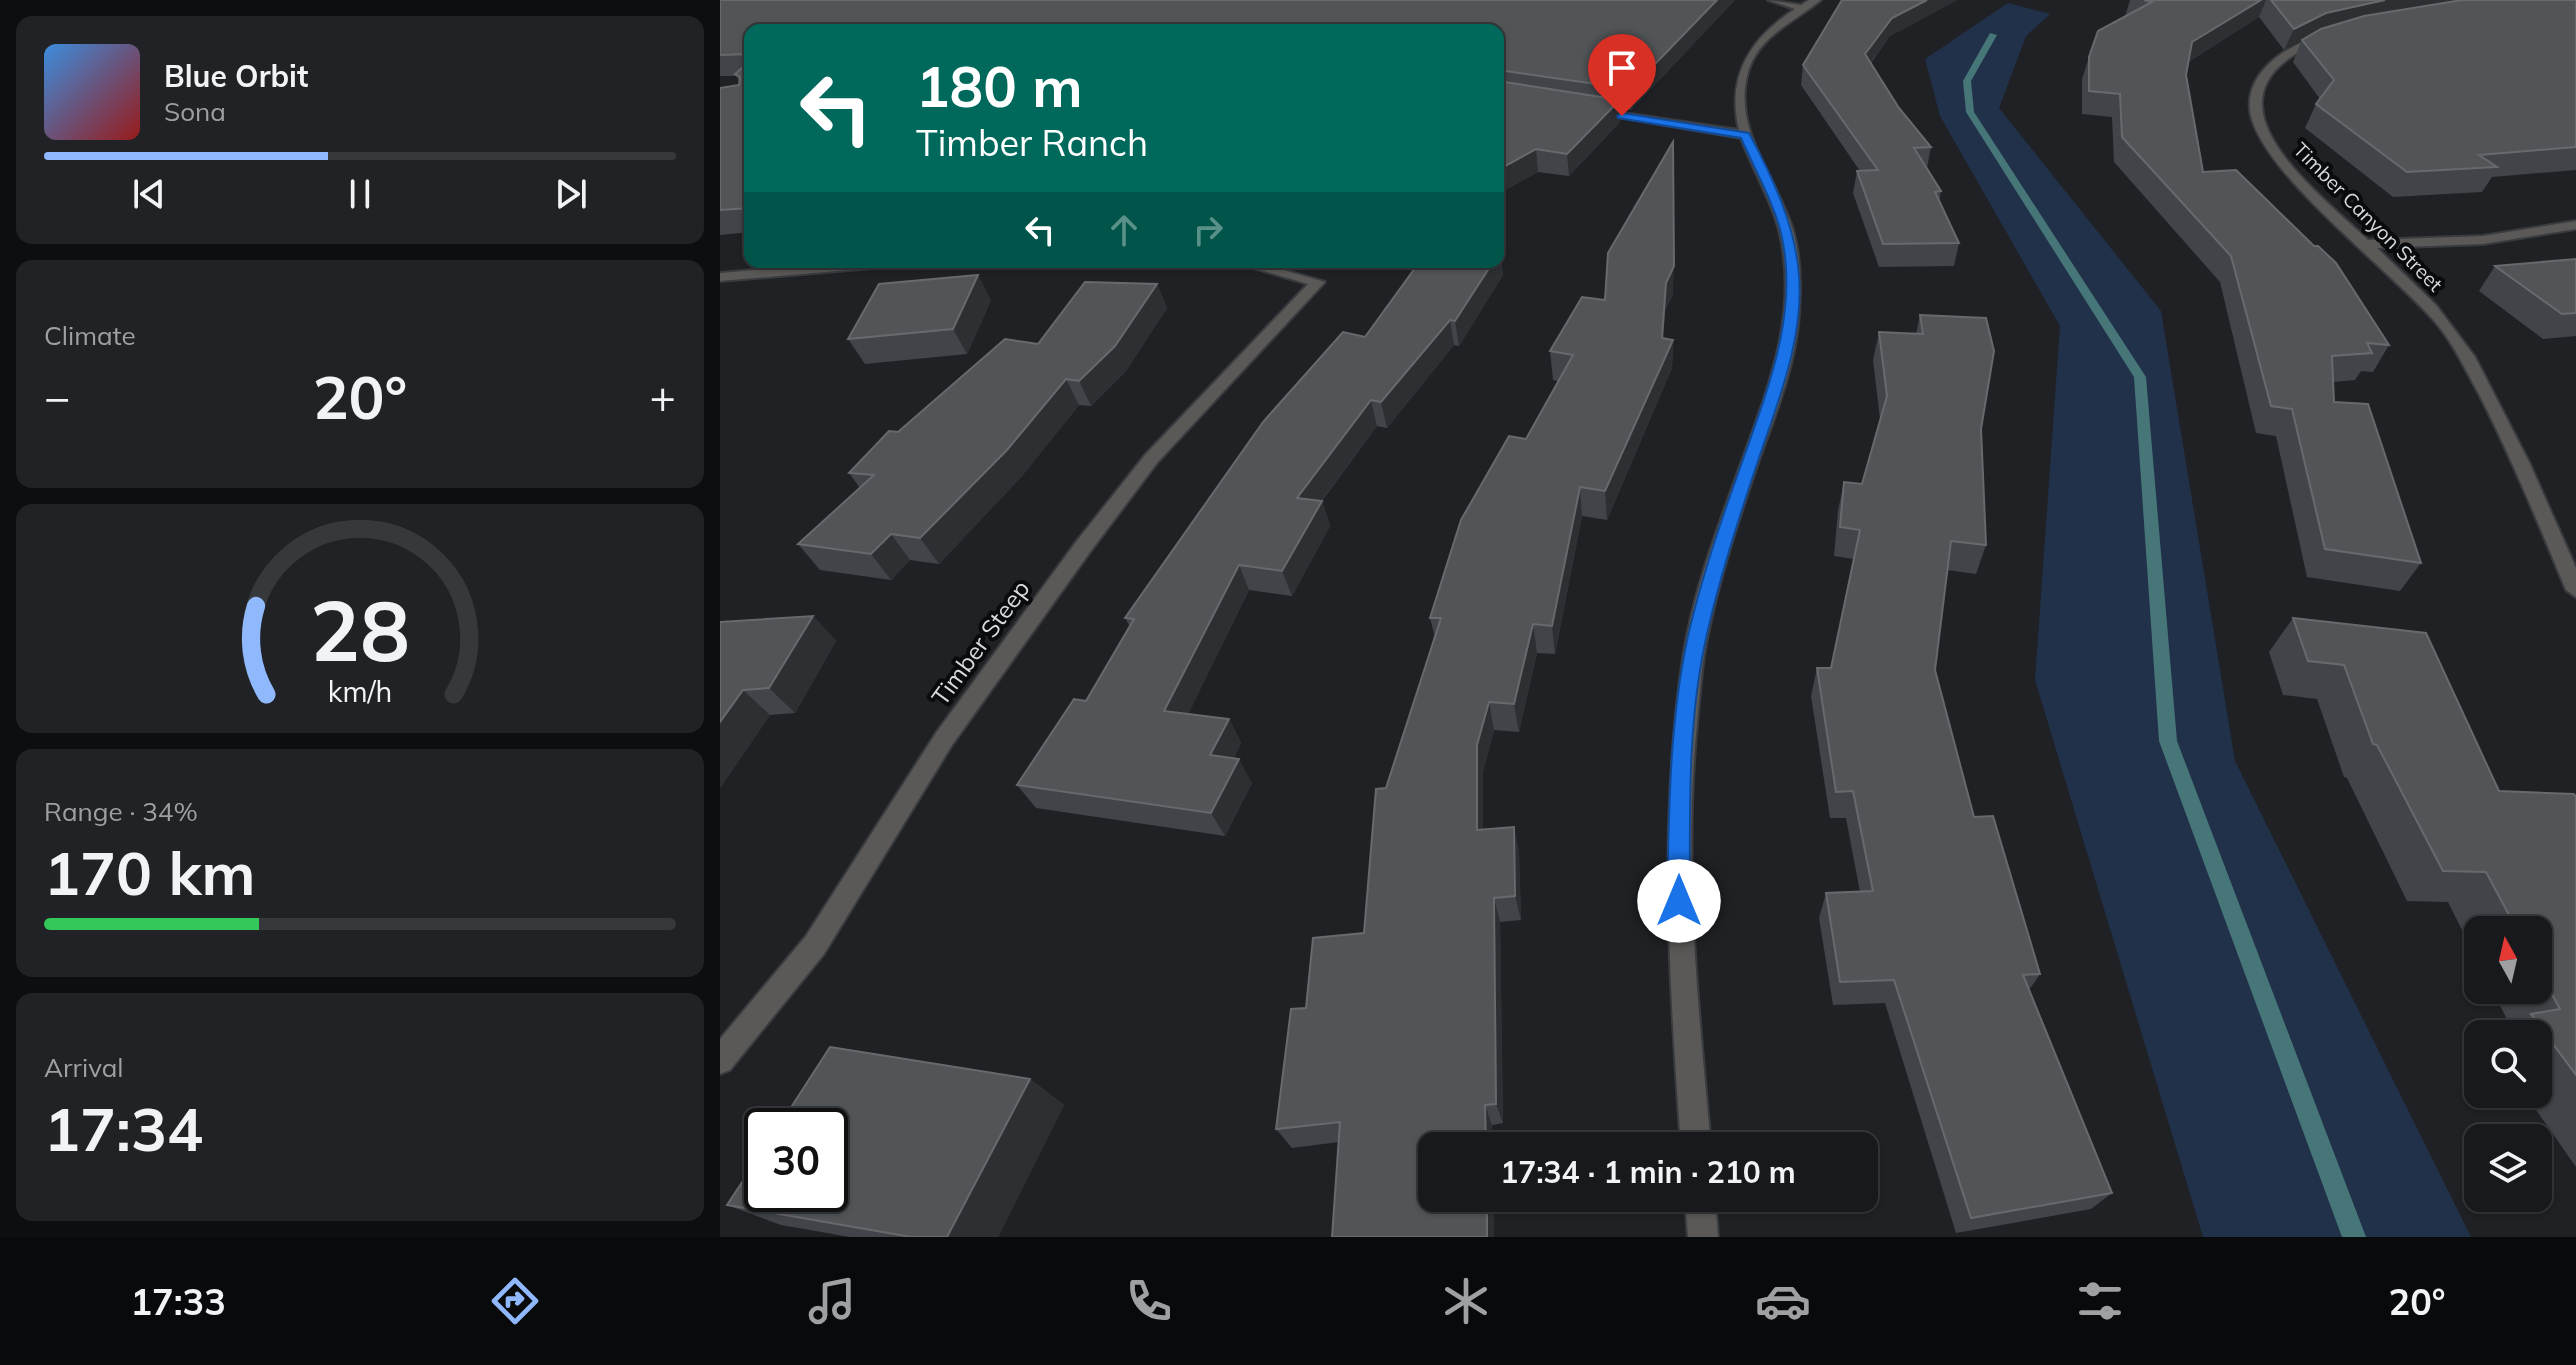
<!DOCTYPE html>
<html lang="en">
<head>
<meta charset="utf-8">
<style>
	body { margin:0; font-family:Mulish,sans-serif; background:#202225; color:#f1f3f6; height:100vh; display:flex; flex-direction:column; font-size:30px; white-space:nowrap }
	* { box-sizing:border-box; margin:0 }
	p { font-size:26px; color:#9ea0a3 }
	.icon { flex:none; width:44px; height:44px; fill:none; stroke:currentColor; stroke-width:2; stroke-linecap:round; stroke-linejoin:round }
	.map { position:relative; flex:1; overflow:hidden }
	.side { display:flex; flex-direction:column; gap:16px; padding:16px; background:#0d0e0f; width:720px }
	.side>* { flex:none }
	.banner { position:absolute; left:24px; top:24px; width:760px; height:244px; border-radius:16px; box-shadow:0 2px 6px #0004,0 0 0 2px #36383b; background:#00695c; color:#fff; overflow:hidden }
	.needle { width:52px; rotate:352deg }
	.tools { position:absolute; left:1744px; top:916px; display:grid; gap:16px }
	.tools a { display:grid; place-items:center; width:88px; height:88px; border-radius:16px; background:#17191c; box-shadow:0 2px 6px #0004,0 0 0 2px #36383b; font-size:40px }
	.speed { position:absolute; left:24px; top:1108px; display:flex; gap:16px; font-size:40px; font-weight:700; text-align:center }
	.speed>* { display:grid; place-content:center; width:104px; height:104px; border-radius:50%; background:#17191c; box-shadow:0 2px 6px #0004,0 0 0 2px #36383b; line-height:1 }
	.speed .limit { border:4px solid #111; border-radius:12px; background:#fff; color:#111 }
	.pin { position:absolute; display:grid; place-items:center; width:68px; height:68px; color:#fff; margin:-82px -34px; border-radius:50% 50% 50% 0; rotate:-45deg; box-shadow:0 0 8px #0007 }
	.pin .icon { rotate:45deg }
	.me { position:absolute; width:88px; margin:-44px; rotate:0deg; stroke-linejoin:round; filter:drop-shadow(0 0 6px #0008) }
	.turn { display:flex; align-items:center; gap:28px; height:168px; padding:0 40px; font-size:36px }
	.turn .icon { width:104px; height:104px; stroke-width:2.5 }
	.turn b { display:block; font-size:56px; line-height:68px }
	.lanes { display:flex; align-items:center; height:76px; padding:0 40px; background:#0003; justify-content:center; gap:40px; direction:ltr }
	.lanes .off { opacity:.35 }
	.big { font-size:60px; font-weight:700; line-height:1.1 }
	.side .tile { flex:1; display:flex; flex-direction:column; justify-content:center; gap:12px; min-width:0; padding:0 28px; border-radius:16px; background:#202225 }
	.side .dial { align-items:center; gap:0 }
	.dial svg { height:208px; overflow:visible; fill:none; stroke:#36383b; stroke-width:7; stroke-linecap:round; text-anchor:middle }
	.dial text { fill:#f1f3f6; stroke:none }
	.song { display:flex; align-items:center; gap:24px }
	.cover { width:96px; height:96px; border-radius:12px; background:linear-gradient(135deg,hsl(210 70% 55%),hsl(0 70% 35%)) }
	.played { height:8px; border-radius:4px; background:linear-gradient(90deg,#90b8fd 45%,#36383b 45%) }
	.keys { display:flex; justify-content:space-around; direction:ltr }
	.heat { display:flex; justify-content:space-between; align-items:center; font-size:44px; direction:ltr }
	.charge { height:12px; border-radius:6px; background:linear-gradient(90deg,#34c759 34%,#36383b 0) }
	.trip { position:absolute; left:698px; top:1132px; width:460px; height:80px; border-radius:16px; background:#17191c; box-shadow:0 2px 6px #0004,0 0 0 2px #36383b; font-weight:700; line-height:80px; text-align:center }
	.tab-bar { display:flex; height:128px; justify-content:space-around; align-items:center; background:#090a0b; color:#9ea0a3 }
	.tab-bar .icon { width:56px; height:56px }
	.tab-bar .current { color:#90b8fd }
	.tab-bar b { font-size:36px; color:#f1f3f6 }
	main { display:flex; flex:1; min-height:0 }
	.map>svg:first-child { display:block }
	.green { fill:#213149 }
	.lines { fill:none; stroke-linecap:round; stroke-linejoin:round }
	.stream { fill:#477679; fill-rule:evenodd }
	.street-casing { stroke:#393b3f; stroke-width:4 }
	.street { fill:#5b5957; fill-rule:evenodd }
	.wall { fill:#414448 }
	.shaded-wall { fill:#2d2f33 }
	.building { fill:#525558; stroke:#676a6d; stroke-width:2 }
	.route { fill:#1a73e8; stroke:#114b97; stroke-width:2 }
	.labels { text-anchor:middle; stroke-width:8; stroke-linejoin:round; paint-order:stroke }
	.far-street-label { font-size:20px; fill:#d9dbde; stroke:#0a0b0d }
	.street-label { font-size:24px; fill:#d9dbde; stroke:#0a0b0d }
</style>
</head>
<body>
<main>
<section class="side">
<div class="tile">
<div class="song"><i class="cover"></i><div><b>Blue Orbit</b><p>Sona</p></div></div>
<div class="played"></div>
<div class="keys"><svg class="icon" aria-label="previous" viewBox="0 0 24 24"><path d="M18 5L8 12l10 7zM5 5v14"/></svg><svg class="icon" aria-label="pause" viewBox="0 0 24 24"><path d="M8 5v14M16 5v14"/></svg><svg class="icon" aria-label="next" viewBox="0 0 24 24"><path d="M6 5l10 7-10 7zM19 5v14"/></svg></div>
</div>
<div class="tile"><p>Climate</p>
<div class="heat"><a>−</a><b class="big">20°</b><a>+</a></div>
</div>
<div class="tile dial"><svg viewBox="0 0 100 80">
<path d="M14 69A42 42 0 1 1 86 69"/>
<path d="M14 69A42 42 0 0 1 10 35" stroke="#90b8fd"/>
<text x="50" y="56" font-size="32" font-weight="700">28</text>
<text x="50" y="72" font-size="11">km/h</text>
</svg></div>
<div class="tile"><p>Range · 34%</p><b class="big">170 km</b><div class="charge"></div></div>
<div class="tile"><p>Arrival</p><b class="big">17:34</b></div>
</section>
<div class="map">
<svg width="1856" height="1237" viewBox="0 0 1856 1237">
	<rect width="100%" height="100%" fill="#1f2125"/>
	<path class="green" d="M1288 3 1330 14 1306 36 1279 108 1441 311 1515 761 1751 1237H1483L1315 680 1340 326 1220 116 1205 59Z"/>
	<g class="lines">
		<path class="stream" d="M1270 33 1277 35 1251 81 1254 112 1426 377 1457 741 1646 1237H1622L1439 741 1414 377 1246 112 1243 81Z"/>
		<defs>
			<g id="street">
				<path d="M1048 0 1081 5 1089 0H1101C1073 23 1036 37 1027 76 1014 132 1057 179 1073 230 1081 257 1081 287 1079 314 1076 364 1056 413 1039 460 1019 518 999 578 987 639 981 667 980 696 977 724 963 865 978 1005 991 1146H961C949 982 939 821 963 658 973 591 999 524 1022 461 1047 391 1076 321 1062 244 1056 207 1034 173 1021 138L870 112 876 109 1019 130C1006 76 1030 38 1075 9Z"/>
				<path d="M1603 34 1606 39C1468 93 1587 183 1648 240L1763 236 1856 221V229L1763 244 1657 248 1716 305 1755 357 1810 464 1856 568V597L1846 590C1819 525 1792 459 1760 396 1746 371 1735 346 1716 323 1673 272 1539 172 1530 111 1525 70 1570 44 1603 34Z"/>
				<path d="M127 262H182L175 266 0 281V273Z"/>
				<path d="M513 262H536L605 282 437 463 370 552 232 745 104 954 10 1070 0 1074V1039L86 936 216 733 356 542 425 455 588 284Z"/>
				<path d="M965 1198H995L998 1237H968Z"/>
			</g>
		</defs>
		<use href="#street" class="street-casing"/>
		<use href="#street" class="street"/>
	</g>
	<g class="wall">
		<path d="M0 0H1015L911 110 900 109V122L849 176 818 172 778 194V30H30V232L0 235V88L19 85V81L16 76H0Z"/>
		<path d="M1410 0H1856V170L1772 177 1762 192 1673 197 1585 128 1596 104 1600 99 1573 62 1581 42 1564 50 1539 17 1468 62 1466 75 1483 172 1669 345 1653 372 1641 371 1635 380 1613 382 1614 402 1701 563 1680 591 1587 577 1556 436 1536 433 1500 282 1394 162 1392 117 1362 114V79L1369 57 1405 17Z"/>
		<path d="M1169 37 1151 63 1179 108 1211 147 1207 168 1221 191 1219 202 1239 243 1234 266 1159 267 1133 193 1137 171H1140L1081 85 1083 65Z"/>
		<path d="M780 251 783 275 739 346 734 345 667 428 657 426 602 501 610 526 572 596 529 590 468 714 509 719 521 743 514 758 532 783 505 836 316 808 297 785 366 701 410 627 405 618 645 337 694 269Z"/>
		<path d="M1856 259V336L1823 339 1759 291 1775 266Z"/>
		<path d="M437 284 447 308 406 371 371 406 359 405 302 476 219 564 190 560 171 580 100 570 78 544 140 488 129 473 178 432 318 344Z"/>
		<path d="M953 294 945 311 943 338 953 340 952 368 887 520 862 516 835 654 817 653 799 732 774 730 763 772V830L794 827 799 853 801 920 780 922 783 1123 772 1125 712 1198H774V1237L619 1142 572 1148 556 1129 644 933 666 788 715 638 710 618 838 381 833 380 830 351 885 300Z"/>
		<path d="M271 300 247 354 145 364 128 339Z"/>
		<path d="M1200 315 1261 429 1266 545 1256 574 1227 570 1215 670 1254 817 1320 974 1309 990 1392 1193 1371 1209 1236 1233 1165 1003 1113 1005 1099 918 1106 893 1140 892 1126 818H1110L1091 696 1097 668H1111L1133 559 1114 556 1118 511 1124 482 1142 484 1160 419 1153 360 1159 332 1196 334Z"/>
		<path d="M93 616 116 641 75 713 50 715 0 788V622Z"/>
		<path d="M1573 618 1779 791 1856 797V1167L1805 1094H1818V1034H1779L1791 1027 1772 990H1818V930H1758V962L1728 902 1687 901 1627 778 1624 777 1597 699 1563 695 1549 652Z"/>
		<path d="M310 1079 344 1105 278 1237H130L61 1225 7 1205Z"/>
	</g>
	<g class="shaded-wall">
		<path d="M997 0H1015L911 110V89Z"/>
		<path d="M1207 0H1238L1169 37 1142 74 1145 54 1172 18Z"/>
		<path d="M1541 0H1546L1539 17 1464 64 1472 42Z"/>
		<path d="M1665 0H1856L1582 40 1581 42 1564 50 1574 29 1606 13Z"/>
		<path d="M900 100V122L849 176 847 154Z"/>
		<path d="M816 149 818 172 778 194V170Z"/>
		<path d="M780 251 783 275 739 346 735 321 773 262H778V254Z"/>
		<path d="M954 266 953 294 945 311 942 365 953 340 952 368 887 520 885 491 946 283Z"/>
		<path d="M258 275 271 300 247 354 233 329Z"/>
		<path d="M437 284 447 308 406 371 371 406 359 381Z"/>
		<path d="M730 320 734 345 667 428 661 402Z"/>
		<path d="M346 379 359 405 302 476 219 564 200 538Z"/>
		<path d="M651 400 657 426 585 523 577 498Z"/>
		<path d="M860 487 862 516 835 654 832 626Z"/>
		<path d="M602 501 610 526 572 596 562 571Z"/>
		<path d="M171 534 190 560 171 580 151 554Z"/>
		<path d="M519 565 529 590 458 735 444 711Z"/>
		<path d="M93 616 116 641 75 713 49 688Z"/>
		<path d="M813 624 817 653 799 732 794 704Z"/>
		<path d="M23 690 50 715 0 788V722Z"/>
		<path d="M769 702 774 730 763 772V857L757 830V745Z"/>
		<path d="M509 719 521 743 503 779 490 755Z"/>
		<path d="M519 759 532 783 505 836 491 813Z"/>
		<path d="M794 827 799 853 801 920 795 896Z"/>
		<path d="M774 898 780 922 783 1123 776 1104Z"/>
		<path d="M310 1079 344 1105 278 1237H227Z"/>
		<path d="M765 1105 772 1125 773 1146H766Z"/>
		<rect x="767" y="1198" width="7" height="39"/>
	</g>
	<g class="building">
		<path d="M0 0H997L911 89 778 70V30H30V54L0 55Z"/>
		<path d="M1122 0H1207L1172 18 1145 54 1179 108 1211 147 1194 148 1221 191 1215 192 1239 243 1163 244 1137 171 1158 170 1083 65Z"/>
		<path d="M1424 0H1541L1472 42 1466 75 1483 172 1516 170 1594 246H1598L1616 263 1669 345 1647 343 1652 353 1612 356 1614 402 1648 404 1701 563 1605 549 1572 409 1551 406 1511 256 1402 137 1400 94 1369 91V57L1378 31 1432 2Z"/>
		<path d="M1551 0H1665L1606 13 1574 29Z"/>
		<path d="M1742 0H1856V147L1759 155 1777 167 1687 172 1596 104 1614 80 1582 40 1601 29 1644 16Z"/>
		<path d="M30 61V208L0 210V88L19 85 20 77 15 74Z"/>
		<path d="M778 81 900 100 847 154 816 149 778 170Z"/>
		<path d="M953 142 954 266 946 283 942 338 953 340 885 491 860 487 832 626 813 624 794 704 769 702 757 745V830L794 827 795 896 774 898 776 1104 765 1105 766 1146H712V1198H767V1237H612L620 1122 556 1129 571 1009 586 1008 593 938 644 933 656 789 666 788 721 618H710L741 520 789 436 806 439 853 355 830 351 862 297 885 300 888 253Z"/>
		<path d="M1856 259V313L1842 314 1775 266Z"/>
		<path d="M693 262H773L735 321 730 320 661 402 651 400 577 498 602 501 562 571 519 565 444 711 509 719 490 755 519 759 491 813 297 785 354 699 366 701 414 619 405 618 543 422 623 332 645 337 695 268Z"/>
		<path d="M258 275 233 329 128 339 159 284Z"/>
		<path d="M365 282 437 284 395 346 359 381 346 379 287 450 200 538 171 534 151 554 78 544 154 475 129 473 169 431 178 432 285 339 318 344Z"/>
		<path d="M1200 315 1266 318 1274 351 1261 429 1266 545 1231 541 1215 670 1254 817 1273 816 1320 974 1303 975 1392 1193 1251 1218 1174 980 1120 982 1106 893 1153 891 1133 791 1116 792 1097 668H1111L1140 530 1120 527 1124 482 1142 484 1167 396 1159 332 1203 334Z"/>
		<path d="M93 616 49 688 23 690 0 722V622Z"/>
		<path d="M1573 618 1706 633 1779 791 1854 794 1856 797V1075L1811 1014 1840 1009 1818 969V930H1797L1766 872 1723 871 1657 745 1653 744 1624 665 1588 661Z"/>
		<path d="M110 1047 310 1079 227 1237H191L7 1205 42 1152V1194H110V1126H59Z"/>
	</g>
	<path class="route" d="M902 113 1029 133C1052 176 1076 227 1079 276 1084 340 1057 404 1037 464 1018 520 1000 576 987 634 967 721 970 812 970 901L967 908 959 911 951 908 947 901C949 812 949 723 968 636 981 579 1000 523 1020 468 1046 393 1080 314 1061 233 1053 201 1034 168 1021 138L898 118 897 116Z"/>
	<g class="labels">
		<g class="far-street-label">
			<text transform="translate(1648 217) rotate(45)" y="7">Timber Canyon Street</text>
		</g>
		<g class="street-label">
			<text transform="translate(261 643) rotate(-54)" y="8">Timber Steep</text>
		</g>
	</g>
</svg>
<div class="tools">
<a><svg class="needle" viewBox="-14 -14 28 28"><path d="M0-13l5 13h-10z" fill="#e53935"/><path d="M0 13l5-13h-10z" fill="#9ea0a3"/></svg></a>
<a><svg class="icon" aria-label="search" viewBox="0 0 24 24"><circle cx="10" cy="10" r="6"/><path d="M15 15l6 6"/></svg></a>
<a><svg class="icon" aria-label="layers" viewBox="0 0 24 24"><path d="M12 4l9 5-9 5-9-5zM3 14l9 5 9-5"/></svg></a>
</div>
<div class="speed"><div class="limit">30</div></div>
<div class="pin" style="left:902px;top:116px;background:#d93025"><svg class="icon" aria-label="arrive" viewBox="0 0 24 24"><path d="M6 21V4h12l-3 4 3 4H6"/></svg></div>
<svg class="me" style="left:959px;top:901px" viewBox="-20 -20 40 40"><circle r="19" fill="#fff"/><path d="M0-13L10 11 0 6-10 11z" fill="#1a73e8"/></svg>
<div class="trip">17:34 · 1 min · 210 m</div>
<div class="banner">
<div class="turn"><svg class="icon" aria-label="left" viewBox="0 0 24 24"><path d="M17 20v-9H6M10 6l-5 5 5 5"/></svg><div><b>180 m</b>Timber Ranch</div></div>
<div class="lanes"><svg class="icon" aria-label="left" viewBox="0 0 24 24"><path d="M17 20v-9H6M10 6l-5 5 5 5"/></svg><svg class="icon off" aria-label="ahead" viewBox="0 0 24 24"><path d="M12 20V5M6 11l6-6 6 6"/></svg><svg class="icon off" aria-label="right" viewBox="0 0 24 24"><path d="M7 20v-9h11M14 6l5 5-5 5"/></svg></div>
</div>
</div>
</main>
<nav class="tab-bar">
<b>17:33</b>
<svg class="icon current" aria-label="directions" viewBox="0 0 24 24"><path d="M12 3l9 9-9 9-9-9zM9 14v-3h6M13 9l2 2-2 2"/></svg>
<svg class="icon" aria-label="music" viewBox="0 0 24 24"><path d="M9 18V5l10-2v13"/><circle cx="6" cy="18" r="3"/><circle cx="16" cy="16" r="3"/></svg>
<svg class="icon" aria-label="phone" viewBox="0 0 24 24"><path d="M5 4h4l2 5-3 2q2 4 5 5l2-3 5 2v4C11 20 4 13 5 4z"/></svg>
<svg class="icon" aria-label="climate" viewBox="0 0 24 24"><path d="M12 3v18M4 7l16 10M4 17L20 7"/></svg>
<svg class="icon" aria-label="car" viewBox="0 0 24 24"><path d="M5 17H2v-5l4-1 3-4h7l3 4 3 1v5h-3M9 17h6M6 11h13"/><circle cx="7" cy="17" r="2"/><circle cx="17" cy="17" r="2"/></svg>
<svg class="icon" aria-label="filters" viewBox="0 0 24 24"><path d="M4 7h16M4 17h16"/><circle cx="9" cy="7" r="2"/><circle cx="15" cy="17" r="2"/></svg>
<b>20°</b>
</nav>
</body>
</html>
